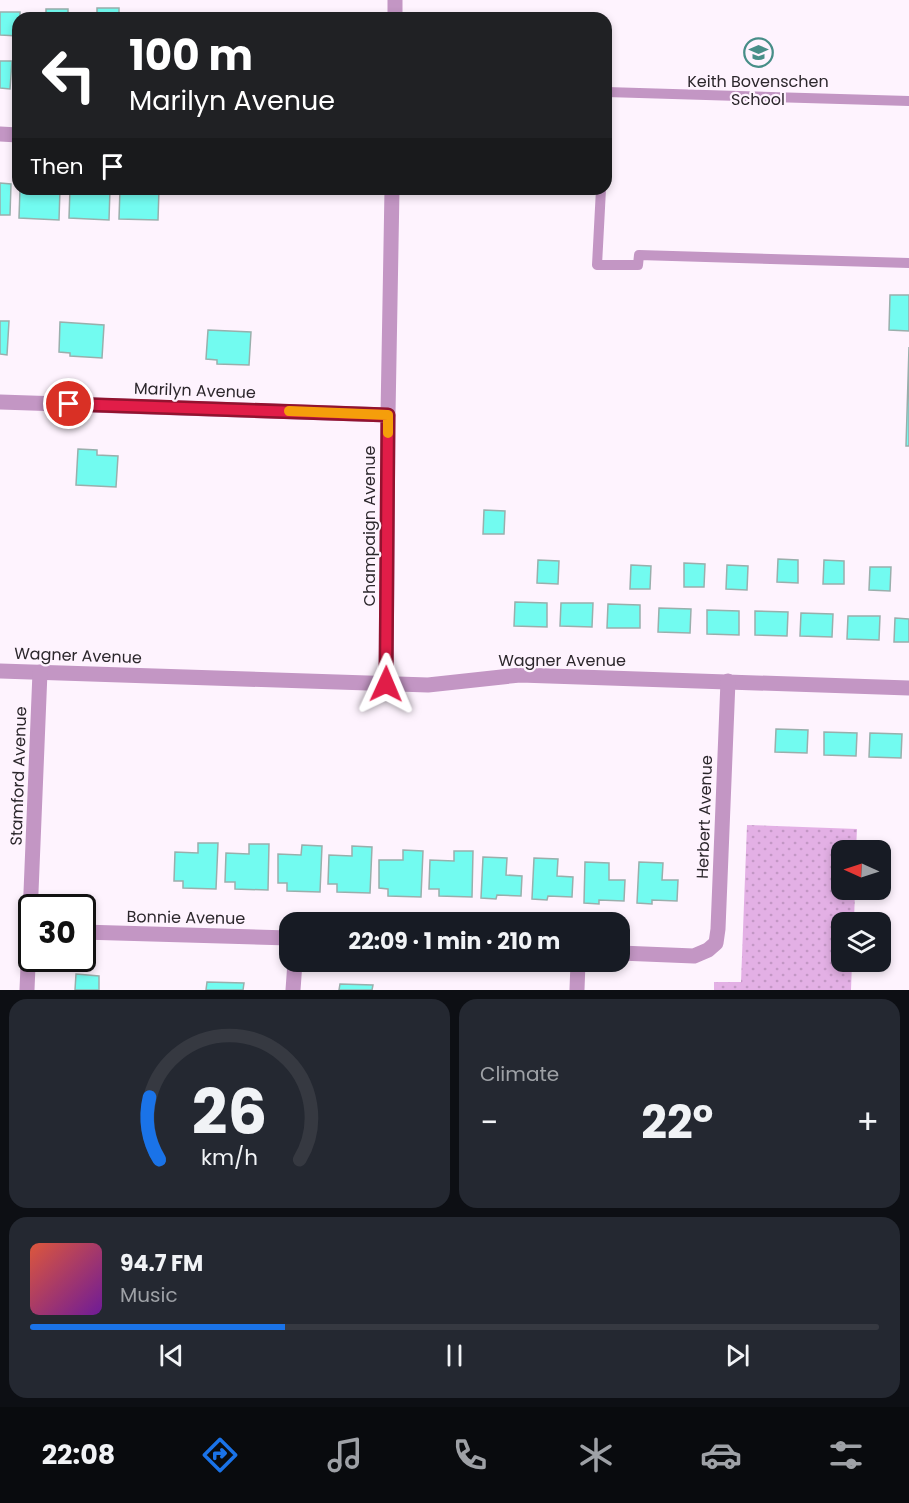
<!DOCTYPE html>
<html lang="en">
<head>
<meta charset="utf-8">
<style>
	body { margin:0; font-family:Poppins,sans-serif; background:#242831; color:#f1f3f6; height:100vh; display:flex; flex-direction:column; font-size:22px; white-space:nowrap }
	* { box-sizing:border-box; margin:0 }
	p { font-size:20px; color:#9ea1a6 }
	.icon { flex:none; width:33px; height:33px; fill:none; stroke:currentColor; stroke-width:2; stroke-linecap:round; stroke-linejoin:round }
	.map { position:relative; height:990px; overflow:hidden }
	.sheet { display:flex; flex-direction:column; gap:9px; padding:9px; background:#0d0f14; flex:1 }
	.sheet>* { flex:none }
	.guide { position:absolute; left:12px; top:12px; width:600px; height:183px; border-radius:18px; box-shadow:0 3px 9px #0003; background:#202124; color:#fff; overflow:hidden }
	.needle { width:39px; rotate:273deg }
	.fabs { position:absolute; left:831px; top:840px; display:grid; gap:12px }
	.fabs a { display:grid; place-items:center; width:60px; height:60px; border-radius:12px; background:#171b24; box-shadow:0 3px 9px #0003; font-size:30px }
	.speed { position:absolute; left:18px; top:894px; display:flex; gap:12px; font-size:30px; font-weight:700; text-align:center }
	.speed>* { display:grid; place-content:center; width:78px; height:78px; border-radius:50%; background:#171b24; box-shadow:0 3px 9px #0003; line-height:1 }
	.speed .limit { border:3px solid #111; border-radius:9px; background:#fff; color:#111 }
	.pin { position:absolute; display:grid; place-items:center; width:51px; height:51px; color:#fff; margin:-26px; border:3px solid #fff; border-radius:50%; box-shadow:0 2px 6px #0007 }
	.me { position:absolute; width:66px; margin:-33px; rotate:1deg; stroke-linejoin:round; filter:drop-shadow(0 0 4px #0008) }
	.turn { display:flex; align-items:center; gap:21px; height:126px; padding:0 18px; font-size:27px }
	.turn .icon { width:78px; height:78px; stroke-width:2.5 }
	.turn b { display:block; font-size:42px; line-height:51px }
	.then { display:flex; align-items:center; height:57px; padding:0 18px; background:#0003; gap:12px; font-size:22px }
	.big { font-size:45px; font-weight:700; line-height:1.1 }
	.sheet .card { flex:1; display:flex; flex-direction:column; justify-content:center; gap:9px; min-width:0; padding:0 21px; border-radius:18px; background:#242831 }
	.sheet .dial { align-items:center; gap:0 }
	.dial svg { height:156px; overflow:visible; fill:none; stroke:#363941; stroke-width:7; stroke-linecap:round; text-anchor:middle }
	.dial text { fill:#f1f3f6; stroke:none }
	.song { display:flex; align-items:center; gap:18px }
	.cover { width:72px; height:72px; border-radius:9px; background:linear-gradient(135deg,hsl(10 70% 55%),hsl(280 70% 35%)) }
	.played { height:6px; border-radius:3px; background:linear-gradient(90deg,#1a73e8 30%,#363941 30%) }
	.keys { display:flex; justify-content:space-around; direction:ltr }
	.heat { display:flex; justify-content:space-between; align-items:center; font-size:33px; direction:ltr }
	.sheet .tiles { flex:1; display:grid; gap:9px; grid-template-columns:1fr 1fr }
	.card:last-child { grid-column:span 2 }
	.trip { position:absolute; left:279px; top:912px; width:351px; height:60px; border-radius:18px; background:#171b24; box-shadow:0 3px 9px #0003; font-weight:700; line-height:60px; text-align:center }
	.tabs { display:flex; height:96px; justify-content:space-around; align-items:center; background:#090b0e; color:#9ea1a6 }
	.tabs .icon { width:42px; height:42px }
	.tabs .current { color:#1a73e8 }
	.tabs b { font-size:27px; color:#f1f3f6 }
	.map>svg:first-child { display:block }
	.park { fill:url(#park-dots) }
	.building { fill:#72fbf0; stroke:#99afac; stroke-width:1.5 }
	.lines { fill:none; stroke-linecap:round; stroke-linejoin:round }
	.lane { stroke:#c396c4; stroke-width:10 }
	.street { stroke:#c396c4; stroke-width:15 }
	.route-casing { stroke:#92132f; stroke-width:15 }
	.route { stroke:#e11d48; stroke-width:10 }
	.slow { stroke:#f59e0b; stroke-width:10 }
	.labels { text-anchor:middle; stroke-width:4.5; stroke-linejoin:round; paint-order:stroke }
	.poi-label { font-size:16px; fill:#2c272c; stroke:#fef3fe }
	.street-label { font-size:16px; fill:#2c272c; stroke:#fef3fe }
</style>
</head>
<body>
<div class="map">
<svg width="909" height="990" viewBox="0 0 909 990">
	<defs>
		<pattern id="park-dots" width="8" height="8" patternUnits="userSpaceOnUse" patternTransform="scale(1.5)"><rect width="8" height="8" fill="#e3b0e5"/><path d="M2 2h.1M6 6h.1" fill="none" stroke="#c397c5" stroke-width="1.8" stroke-linecap="round"/></pattern>
	</defs>
	<rect width="100%" height="100%" fill="#fef3fe"/>
	<path class="park" d="M747 825 857 829 856 850H842V890H855L854 922H842V962H852L851 990H714V982H741Z"/>
	<g class="building">
		<rect x="97" y="8" width="22" height="10"/>
		<rect x="46" y="9" width="22" height="9"/>
		<path d="M0 12H20V18H18V36L0 35Z"/>
		<path d="M0 61H12L10 89 0 88Z"/>
		<path d="M0 183 11 184 10 215H0Z"/>
		<path d="M20 189H60L59 220 19 218Z"/>
		<path d="M70 189H110L109 220 69 218Z"/>
		<path d="M120 189H159L158 220 119 219Z"/>
		<path d="M890 295H909V331L889 330Z"/>
		<path d="M0 321H9L7 355 0 354Z"/>
		<path d="M60 322 104 325 102 358 70 356V353L59 352Z"/>
		<path d="M208 330 251 332 249 365 217 364V360L206 359Z"/>
		<path d="M909 347V446H906Z"/>
		<path d="M78 449 97 450V455L118 456 116 487 76 485Z"/>
		<path d="M484 510 505 511 504 534H483Z"/>
		<path d="M778 559 798 560V583L777 582Z"/>
		<path d="M538 560 559 561 558 584 537 583Z"/>
		<path d="M824 560 844 561V584H823Z"/>
		<path d="M684 563 705 564 704 587H684Z"/>
		<path d="M631 565 651 566 650 589H630Z"/>
		<path d="M727 565 748 566 747 590 726 589Z"/>
		<path d="M870 567H891L890 591 869 590Z"/>
		<path d="M515 602 547 603V627L514 626Z"/>
		<path d="M561 603H593L592 627 560 626Z"/>
		<path d="M608 604 640 605V628H607Z"/>
		<path d="M659 608 691 609 690 633 658 632Z"/>
		<path d="M707 610 739 611V635L707 634Z"/>
		<path d="M755 611 788 612 787 636 755 635Z"/>
		<path d="M801 613 833 614 832 637 800 636Z"/>
		<path d="M848 616H880L879 640 847 639Z"/>
		<path d="M895 618 909 619V642H894Z"/>
		<path d="M776 729 808 730 807 753 775 752Z"/>
		<path d="M824 732 857 733 856 756 824 755Z"/>
		<path d="M870 733 902 734 901 758 869 757Z"/>
		<path d="M198 843H218L216 889 183 888V881H174L175 852 198 853Z"/>
		<path d="M249 844H269L268 890 235 889V882H225L226 853 249 854Z"/>
		<path d="M302 845 322 846 320 892 287 891V883H278V854L301 855Z"/>
		<path d="M352 846 372 847 370 893 337 892V884H328L329 855 352 856Z"/>
		<path d="M403 850 423 851 421 897 388 896V889L379 888V860H403Z"/>
		<path d="M454 851H473L472 897 439 896V889H429L430 860 454 861Z"/>
		<path d="M483 857 507 858 506 875 522 876 521 896 497 895 496 899 481 898Z"/>
		<path d="M534 858 558 859 557 876 573 877 572 897 548 896 547 900 532 899Z"/>
		<path d="M585 862 609 863V880H625L624 901 599 900V904L584 903Z"/>
		<path d="M639 862 663 863 662 880H678L677 901 652 900V904L637 903Z"/>
		<path d="M76 974 99 976V990H75Z"/>
		<path d="M207 982 244 983 243 990H206Z"/>
		<path d="M340 984 373 985 372 990H339Z"/>
	</g>
	<g class="lines">
		<g class="lane">
			<path d="M606 92 909 101"/>
			<path d="M601 189 597 265H638L639 255 909 263"/>
		</g>
		<g class="street">
			<path d="M395 18V0"/>
			<path d="M0 134 18 135"/>
			<path d="M0 402 388 415"/>
			<path d="M0 671 428 685 520 675 909 688"/>
			<path d="M386 684 388 415 392 189"/>
			<path d="M82 932 290 938"/>
			<path d="M620 953 694 956 708 950 716 943 718 929 728 681"/>
			<path d="M27 990 40 672"/>
			<path d="M293 990 295 962"/>
			<path d="M577 990 578 962"/>
		</g>
	</g>
	<g class="lines">
		<defs>
			<path id="route" d="M69 404 388 415 386 684"/>
		</defs>
		<use href="#route" class="route-casing"/>
		<use href="#route" class="route"/>
		<path class="slow" d="M289 411 388 415V433"/>
	</g>
	<defs>
		<symbol id="school-ring" viewBox="-11 -11 22 22"><circle r="9.5" fill="#fef3fe" stroke="#478e88" stroke-width="1.5"/><path d="M0-5L7-2L0 1L-7-2ZM-4 1L0 2.5L4 1V4Q0 6-4 4Z" fill="#478e88"/></symbol>
	</defs>
	<g fill-rule="evenodd">
		<use href="#school-ring" x="742" y="36" width="33" height="33"/>
	</g>
	<g class="labels">
		<g class="poi-label">
			<text x="758" y="87">Keith Bovenschen<tspan x="758" dy="18">School</tspan></text>
		</g>
		<g class="street-label">
			<text transform="translate(195 390) rotate(2)" y="6">Marilyn Avenue</text>
			<text transform="translate(369 526) rotate(-90)" y="6">Champaign Avenue</text>
			<text transform="translate(78 655) rotate(2)" y="6">Wagner Avenue</text>
			<text x="562" y="666">Wagner Avenue</text>
			<text transform="translate(18 776) rotate(-88)" y="6">Stamford Avenue</text>
			<text transform="translate(704 817) rotate(-88)" y="6">Herbert Avenue</text>
			<text transform="translate(186 917) rotate(1)" y="6">Bonnie Avenue</text>
		</g>
	</g>
</svg>
<div class="fabs">
<a><svg class="needle" viewBox="-14 -14 28 28"><path d="M0-13l5 13h-10z" fill="#e53935"/><path d="M0 13l5-13h-10z" fill="#9ea1a6"/></svg></a>
<a><svg class="icon" aria-label="layers" viewBox="0 0 24 24"><path d="M12 4l9 5-9 5-9-5zM3 14l9 5 9-5"/></svg></a>
</div>
<div class="speed"><div class="limit">30</div></div>
<div class="pin" style="left:69px;top:404px;background:#d93025"><svg class="icon" aria-label="arrive" viewBox="0 0 24 24"><path d="M6 21V4h12l-3 4 3 4H6"/></svg></div>
<svg class="me" style="left:386px;top:684px" viewBox="-20 -20 40 40"><path d="M0-17L14 15 0 8-14 15z" fill="#e11d48" stroke="#fff" stroke-width="4"/></svg>
<div class="trip">22:09 · 1 min · 210 m</div>
<div class="guide">
<div class="turn"><svg class="icon" aria-label="left" viewBox="0 0 24 24"><path d="M17 20v-9H6M10 6l-5 5 5 5"/></svg><div><b>100 m</b>Marilyn Avenue</div></div>
<div class="then">Then<svg class="icon" aria-label="arrive" viewBox="0 0 24 24"><path d="M6 21V4h12l-3 4 3 4H6"/></svg></div>
</div>
</div>
<section class="sheet">
<div class="tiles">
<div class="card dial"><svg viewBox="0 0 100 80">
<path d="M14 69A42 42 0 1 1 86 69"/>
<path d="M14 69A42 42 0 0 1 9 37" stroke="#1a73e8"/>
<text x="50" y="56" font-size="32" font-weight="700">26</text>
<text x="50" y="72" font-size="11">km/h</text>
</svg></div>
<div class="card"><p>Climate</p>
<div class="heat"><a>−</a><b class="big">22°</b><a>+</a></div>
</div>
<div class="card">
<div class="song"><i class="cover"></i><div><b>94.7 FM</b><p>Music</p></div></div>
<div class="played"></div>
<div class="keys"><svg class="icon" aria-label="previous" viewBox="0 0 24 24"><path d="M18 5L8 12l10 7zM5 5v14"/></svg><svg class="icon" aria-label="pause" viewBox="0 0 24 24"><path d="M8 5v14M16 5v14"/></svg><svg class="icon" aria-label="next" viewBox="0 0 24 24"><path d="M6 5l10 7-10 7zM19 5v14"/></svg></div>
</div>
</div>
</section>
<nav class="tabs">
<b>22:08</b>
<svg class="icon current" aria-label="directions" viewBox="0 0 24 24"><path d="M12 3l9 9-9 9-9-9zM9 14v-3h6M13 9l2 2-2 2"/></svg>
<svg class="icon" aria-label="music" viewBox="0 0 24 24"><path d="M9 18V5l10-2v13"/><circle cx="6" cy="18" r="3"/><circle cx="16" cy="16" r="3"/></svg>
<svg class="icon" aria-label="phone" viewBox="0 0 24 24"><path d="M5 4h4l2 5-3 2q2 4 5 5l2-3 5 2v4C11 20 4 13 5 4z"/></svg>
<svg class="icon" aria-label="climate" viewBox="0 0 24 24"><path d="M12 3v18M4 7l16 10M4 17L20 7"/></svg>
<svg class="icon" aria-label="car" viewBox="0 0 24 24"><path d="M5 17H2v-5l4-1 3-4h7l3 4 3 1v5h-3M9 17h6M6 11h13"/><circle cx="7" cy="17" r="2"/><circle cx="17" cy="17" r="2"/></svg>
<svg class="icon" aria-label="filters" viewBox="0 0 24 24"><path d="M4 7h16M4 17h16"/><circle cx="9" cy="7" r="2"/><circle cx="15" cy="17" r="2"/></svg>
</nav>
</body>
</html>
